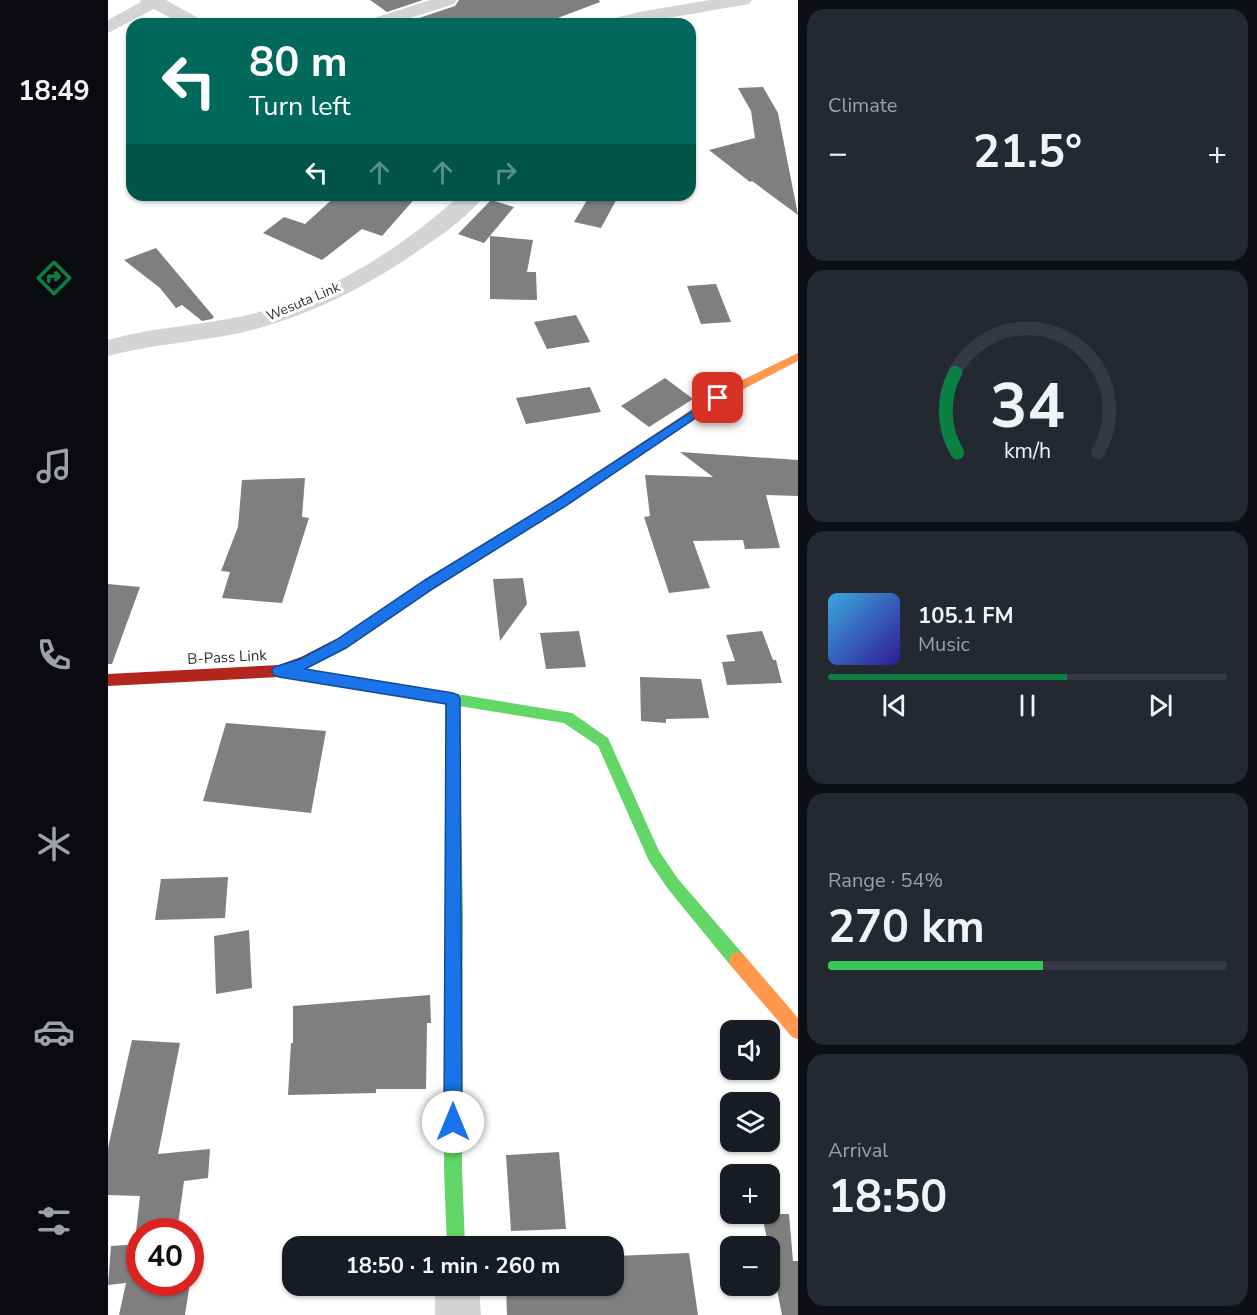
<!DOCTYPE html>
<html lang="en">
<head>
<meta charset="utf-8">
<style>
	body { margin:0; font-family:"Nunito Sans",sans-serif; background:#242831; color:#f1f3f6; height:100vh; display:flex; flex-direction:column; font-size:22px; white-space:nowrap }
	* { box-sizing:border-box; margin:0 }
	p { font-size:20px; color:#9ea1a6 }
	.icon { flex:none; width:33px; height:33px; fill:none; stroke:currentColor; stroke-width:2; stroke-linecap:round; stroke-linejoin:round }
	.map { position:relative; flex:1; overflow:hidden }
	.drawer { display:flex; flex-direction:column; gap:9px; padding:9px; background:#0d0f14; width:459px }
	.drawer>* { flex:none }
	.top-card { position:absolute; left:18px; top:18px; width:570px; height:183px; border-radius:18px; box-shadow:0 2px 4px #0004; background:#00695c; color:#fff; overflow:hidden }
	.fabs { position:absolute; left:612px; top:1020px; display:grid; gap:12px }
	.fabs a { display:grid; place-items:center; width:60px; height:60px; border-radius:12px; background:#171b24; box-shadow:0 2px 4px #0004; font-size:30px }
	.speed { position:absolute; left:18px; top:1218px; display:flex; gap:12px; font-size:30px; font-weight:700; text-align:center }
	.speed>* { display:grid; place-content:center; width:78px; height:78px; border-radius:50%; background:#171b24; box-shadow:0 2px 4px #0004; line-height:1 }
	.speed .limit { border:9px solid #d22; background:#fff; color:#111 }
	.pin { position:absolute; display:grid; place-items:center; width:51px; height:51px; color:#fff; margin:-26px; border-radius:12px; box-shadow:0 3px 9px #0006 }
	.me { position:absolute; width:66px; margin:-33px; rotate:0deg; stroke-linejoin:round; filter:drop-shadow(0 0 4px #0008) }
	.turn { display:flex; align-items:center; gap:21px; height:126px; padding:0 24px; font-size:27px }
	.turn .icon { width:78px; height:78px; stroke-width:2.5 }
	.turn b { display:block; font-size:42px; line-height:51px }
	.lanes { display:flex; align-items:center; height:57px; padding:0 24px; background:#0003; justify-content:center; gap:30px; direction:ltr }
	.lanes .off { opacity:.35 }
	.big { font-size:45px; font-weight:700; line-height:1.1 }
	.drawer .tile { flex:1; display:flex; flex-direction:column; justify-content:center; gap:9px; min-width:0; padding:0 21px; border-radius:18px; background:#242831 }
	.drawer .dial { align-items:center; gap:0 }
	.dial svg { height:156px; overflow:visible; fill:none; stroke:#363941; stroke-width:7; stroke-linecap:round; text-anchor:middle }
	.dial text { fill:#f1f3f6; stroke:none }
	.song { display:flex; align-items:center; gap:18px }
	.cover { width:72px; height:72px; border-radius:9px; background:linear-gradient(135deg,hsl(200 70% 55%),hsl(250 70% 35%)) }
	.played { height:6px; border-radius:3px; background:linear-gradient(90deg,#0b8043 60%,#363941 60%) }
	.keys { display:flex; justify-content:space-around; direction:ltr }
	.heat { display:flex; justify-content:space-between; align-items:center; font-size:33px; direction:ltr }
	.charge { height:9px; border-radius:4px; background:linear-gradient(90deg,#34c759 54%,#363941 0) }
	.trip { position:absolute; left:174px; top:1236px; width:342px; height:60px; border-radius:18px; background:#171b24; box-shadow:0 2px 4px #0004; font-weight:700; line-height:60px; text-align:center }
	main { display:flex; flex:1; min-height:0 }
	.tabs { display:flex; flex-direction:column; width:108px; justify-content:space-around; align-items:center; background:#090b0e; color:#9ea1a6 }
	.tabs .icon { width:42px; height:42px }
	.tabs .active { color:#0b8043 }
	.tabs b { font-size:27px; color:#f1f3f6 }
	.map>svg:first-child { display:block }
	.building { fill:#7f7f7f }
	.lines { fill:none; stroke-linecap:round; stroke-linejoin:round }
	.street { fill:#d4d4d4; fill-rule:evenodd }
	.fast { fill:#63d668; fill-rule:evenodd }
	.slow { fill:#ff974d; fill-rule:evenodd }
	.jam { fill:#b3261e; fill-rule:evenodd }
	.route { fill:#1a73e8; stroke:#114b97; stroke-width:1.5 }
	.labels { text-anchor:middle; stroke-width:6; stroke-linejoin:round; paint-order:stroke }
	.far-street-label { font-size:14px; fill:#2f2f2f; stroke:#fff }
	.street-label { font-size:15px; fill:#2f2f2f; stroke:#fff }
</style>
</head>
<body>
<main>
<nav class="tabs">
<b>18:49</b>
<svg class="icon active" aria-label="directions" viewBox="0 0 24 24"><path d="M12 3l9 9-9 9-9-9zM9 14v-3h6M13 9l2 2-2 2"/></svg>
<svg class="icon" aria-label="music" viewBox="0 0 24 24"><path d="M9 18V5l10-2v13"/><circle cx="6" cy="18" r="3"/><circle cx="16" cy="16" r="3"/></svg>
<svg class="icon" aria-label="phone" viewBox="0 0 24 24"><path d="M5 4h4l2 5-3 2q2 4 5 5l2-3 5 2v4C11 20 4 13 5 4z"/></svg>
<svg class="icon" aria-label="climate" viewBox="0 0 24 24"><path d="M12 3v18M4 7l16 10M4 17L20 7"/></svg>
<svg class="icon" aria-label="car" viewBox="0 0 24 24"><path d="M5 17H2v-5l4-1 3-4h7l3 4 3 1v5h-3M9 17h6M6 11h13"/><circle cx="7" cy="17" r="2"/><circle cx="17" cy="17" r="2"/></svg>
<svg class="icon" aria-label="filters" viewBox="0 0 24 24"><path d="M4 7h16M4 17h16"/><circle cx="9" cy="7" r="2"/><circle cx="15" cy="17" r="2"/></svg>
</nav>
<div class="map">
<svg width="690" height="1315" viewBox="0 0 690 1315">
	<rect width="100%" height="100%" fill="#fff"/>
	<g class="building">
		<path d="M262 0H315L279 12Z"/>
		<path d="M351 0H491L492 2 434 24 296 23 347 6Z"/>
		<path d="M655 87 670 113 690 215 644 181 642 182 601 150 647 138 643 111 630 88Z"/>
		<path d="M229 195H310L274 236 254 229 214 260 155 233 176 217 197 224Z"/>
		<path d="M482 195H511L493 228 466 222Z"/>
		<path d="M383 200 406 207 376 243 350 234Z"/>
		<path d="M382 236 425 240 419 272H428L429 300 382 299Z"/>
		<path d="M48 248 106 317 104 319 94 321 74 305 68 308 52 288 16 260Z"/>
		<path d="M608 284 623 322 593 324 579 286Z"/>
		<path d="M468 315 482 342 439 349 426 322Z"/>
		<path d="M557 378 585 399 541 427 513 406Z"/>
		<path d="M482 387 493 412 418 424 408 398Z"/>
		<path d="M572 452 690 460V496L658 495 672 548 637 549 635 540 585 541 602 588 561 593 536 517 542 516 537 475 605 477Z"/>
		<path d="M197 478 194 517 201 518 174 603 114 598 122 572 113 571 130 527 134 480Z"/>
		<path d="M415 578 419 604 392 641 385 579Z"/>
		<path d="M0 584 32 587 4 664H0Z"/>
		<path d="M471 631 478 667 438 669 432 633Z"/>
		<path d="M654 631 665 660H668L674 683 619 685 614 662 627 661 618 635Z"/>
		<path d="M532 677 593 679 601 718 558 719V723L533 721Z"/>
		<path d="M118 723 218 731 203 813 95 801Z"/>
		<path d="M120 877 117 918 47 920 53 879Z"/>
		<path d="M141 930 144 988 108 994 106 936Z"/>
		<path d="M322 995 323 1023H319L318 1089H268V1093L180 1095 183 1043H185V1006Z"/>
		<path d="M24 1040 72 1043 50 1154 102 1149 100 1178 76 1181 69 1232H28L32 1196 0 1195V1148Z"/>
		<path d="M451 1152 458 1229 403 1231 398 1155Z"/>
		<path d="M654 1214H681L685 1261H690V1315H674Z"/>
		<path d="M32 1244V1282H28H82L77 1315H11L18 1283 0 1285 3 1246Z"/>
		<path d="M581 1253 590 1315H399L398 1286H506V1256Z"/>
	</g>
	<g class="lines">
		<g class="street">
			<path d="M32 0H58L94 20 97 24H74L46 9 0 33V20L33 2Z"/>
			<path d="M322 0H349L346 4 284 24H257L260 20Z"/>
			<path d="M602 0H644L641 4 635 5 526 24H496L499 20 531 12Z"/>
			<path d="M352 195H376C360 218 332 236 310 251 257 288 198 317 136 332 91 342 45 344 0 356V340C44 327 90 326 135 316 214 299 293 249 352 195Z"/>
			<path d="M327 1286H371L373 1315H327Z"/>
		</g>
		<path class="fast" d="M173 665 464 713 500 738 551 851 570 879 635 954 637 960 635 966 629 968 623 966 560 889 541 861 490 746 456 723 351 706 355 915 354 1169 357 1246H339L336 1169 339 915 337 703 173 677 168 675 166 671 168 667Z"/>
		<g class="slow">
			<path d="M690 353V361L618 398 478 491 371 558H363L361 555 363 552 470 485 610 392Z"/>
			<path d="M629 952 635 954 690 1018V1039L684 1037 623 966 621 960 623 954Z"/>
		</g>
		<path class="jam" d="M367 550 371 552 373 555 371 558 253 638 203 665 171 677 0 686V674L171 665 193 657 244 631Z"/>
	</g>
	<path class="route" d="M610 394 614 395V400L456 507 326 588 238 648 197 669 345 693 350 695 352 699 354 1122 351 1129 345 1131 339 1129 336 1122 338 704 171 677 166 675 164 671 166 667 192 659 228 640 317 580 448 500Z"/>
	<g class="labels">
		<g class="far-street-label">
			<text transform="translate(195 301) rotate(-23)" y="5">Wesuta Link</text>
		</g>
		<g class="street-label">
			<text transform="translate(119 657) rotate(-3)" y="5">B-Pass Link</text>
		</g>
	</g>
</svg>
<div class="fabs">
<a><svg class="icon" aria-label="sound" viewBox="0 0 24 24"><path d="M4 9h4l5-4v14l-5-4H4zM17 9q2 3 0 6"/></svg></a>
<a><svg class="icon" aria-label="layers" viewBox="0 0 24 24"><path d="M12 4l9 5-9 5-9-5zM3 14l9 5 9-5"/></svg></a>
<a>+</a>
<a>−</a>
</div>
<div class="speed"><div class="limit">40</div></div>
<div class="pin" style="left:610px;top:398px;background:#d93025"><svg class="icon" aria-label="arrive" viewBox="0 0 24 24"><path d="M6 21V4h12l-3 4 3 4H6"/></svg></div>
<svg class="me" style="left:345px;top:1122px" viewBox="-20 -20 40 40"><circle r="19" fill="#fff"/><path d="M0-13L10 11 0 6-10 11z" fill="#1a73e8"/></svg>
<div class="trip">18:50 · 1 min · 260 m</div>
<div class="top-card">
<div class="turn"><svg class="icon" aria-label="left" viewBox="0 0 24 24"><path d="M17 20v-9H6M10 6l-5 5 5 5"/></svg><div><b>80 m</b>Turn left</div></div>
<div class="lanes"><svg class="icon" aria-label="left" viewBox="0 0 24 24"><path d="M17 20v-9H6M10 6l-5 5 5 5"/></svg><svg class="icon off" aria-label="ahead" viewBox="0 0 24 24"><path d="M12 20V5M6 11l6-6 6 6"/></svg><svg class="icon off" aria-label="ahead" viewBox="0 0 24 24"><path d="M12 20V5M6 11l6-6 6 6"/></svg><svg class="icon off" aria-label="right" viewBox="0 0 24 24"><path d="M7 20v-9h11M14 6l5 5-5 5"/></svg></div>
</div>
</div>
<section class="drawer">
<div class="tile"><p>Climate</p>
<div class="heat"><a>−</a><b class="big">21.5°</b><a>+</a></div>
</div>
<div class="tile dial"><svg viewBox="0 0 100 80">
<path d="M14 69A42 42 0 1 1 86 69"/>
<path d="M14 69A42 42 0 0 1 13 28" stroke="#0b8043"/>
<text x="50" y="56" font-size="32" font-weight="700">34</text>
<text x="50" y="72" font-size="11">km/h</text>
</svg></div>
<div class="tile">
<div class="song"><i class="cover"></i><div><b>105.1 FM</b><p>Music</p></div></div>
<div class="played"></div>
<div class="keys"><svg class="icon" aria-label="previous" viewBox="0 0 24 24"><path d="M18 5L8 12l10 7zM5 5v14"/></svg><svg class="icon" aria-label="pause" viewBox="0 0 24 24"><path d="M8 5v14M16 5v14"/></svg><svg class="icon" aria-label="next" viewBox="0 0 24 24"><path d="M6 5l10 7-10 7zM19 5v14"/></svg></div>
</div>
<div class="tile"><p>Range · 54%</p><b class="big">270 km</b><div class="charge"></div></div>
<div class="tile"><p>Arrival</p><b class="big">18:50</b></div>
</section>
</main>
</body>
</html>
